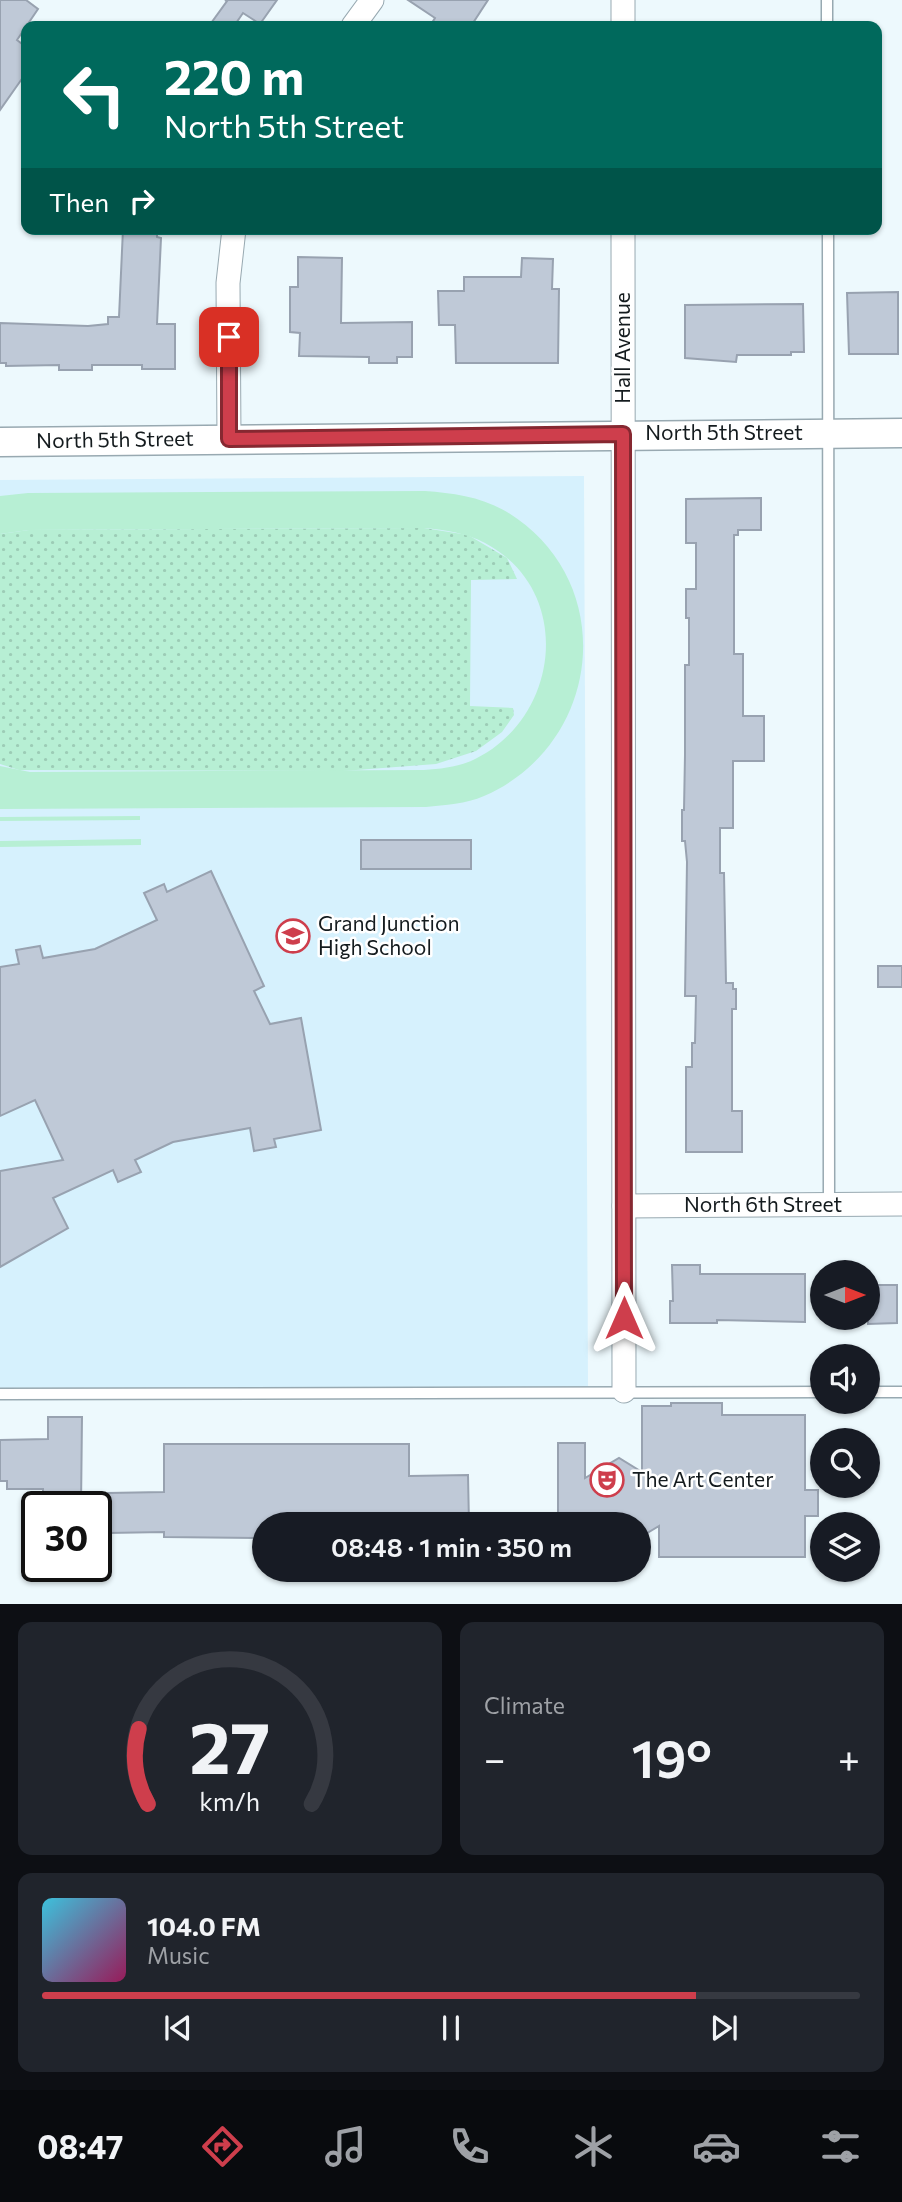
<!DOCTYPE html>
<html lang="en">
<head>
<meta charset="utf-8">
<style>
	body { margin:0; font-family:Commissioner,sans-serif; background:#20242c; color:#f1f3f6; height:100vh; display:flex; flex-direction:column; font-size:26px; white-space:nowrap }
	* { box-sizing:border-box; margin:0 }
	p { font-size:23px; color:#9ea1a6 }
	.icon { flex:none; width:38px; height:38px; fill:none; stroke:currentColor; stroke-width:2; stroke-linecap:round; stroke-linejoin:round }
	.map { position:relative; height:1604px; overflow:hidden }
	.side { display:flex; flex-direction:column; gap:18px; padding:18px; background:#0d0f14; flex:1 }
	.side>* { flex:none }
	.guide { position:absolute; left:21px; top:21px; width:861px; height:214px; border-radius:14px; box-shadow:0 2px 5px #0004; background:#00695c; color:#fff; overflow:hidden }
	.needle { width:46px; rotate:90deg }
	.buttons { position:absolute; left:810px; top:1260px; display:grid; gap:14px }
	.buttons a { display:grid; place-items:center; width:70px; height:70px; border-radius:50%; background:#171b24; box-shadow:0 2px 5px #0004; font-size:35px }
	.speed { position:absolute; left:21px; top:1491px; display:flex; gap:14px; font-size:35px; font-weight:700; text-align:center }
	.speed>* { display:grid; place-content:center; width:91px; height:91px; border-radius:50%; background:#171b24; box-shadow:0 2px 5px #0004; line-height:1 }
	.speed .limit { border:4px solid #111; border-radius:10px; background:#fff; color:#111 }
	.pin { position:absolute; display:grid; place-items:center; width:60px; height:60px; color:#fff; margin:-30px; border-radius:14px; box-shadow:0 4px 10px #0006 }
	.me { position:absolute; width:77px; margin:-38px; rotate:0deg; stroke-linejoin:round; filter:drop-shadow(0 0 5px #0008) }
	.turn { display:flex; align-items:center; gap:24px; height:147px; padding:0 28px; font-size:32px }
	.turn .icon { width:91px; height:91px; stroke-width:2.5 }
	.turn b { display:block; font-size:49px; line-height:60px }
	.then { display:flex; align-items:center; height:66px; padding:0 28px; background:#0003; gap:14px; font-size:26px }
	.big { font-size:52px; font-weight:600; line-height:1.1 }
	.side .tile { flex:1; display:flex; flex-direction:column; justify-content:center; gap:10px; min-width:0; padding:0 24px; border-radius:14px; background:#20242c }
	.side .dial { align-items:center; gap:0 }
	.dial svg { height:182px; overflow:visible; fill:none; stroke:#363941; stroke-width:7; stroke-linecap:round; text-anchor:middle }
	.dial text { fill:#f1f3f6; stroke:none }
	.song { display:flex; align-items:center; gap:21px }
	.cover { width:84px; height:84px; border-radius:10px; background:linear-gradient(135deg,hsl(190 70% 55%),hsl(330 70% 35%)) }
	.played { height:7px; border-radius:4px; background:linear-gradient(90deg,#ce3e4c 80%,#363941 80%) }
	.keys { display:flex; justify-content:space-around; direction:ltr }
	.heat { display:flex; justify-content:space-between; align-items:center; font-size:38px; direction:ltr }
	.side .tiles { flex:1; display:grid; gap:18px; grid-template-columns:1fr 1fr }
	.tile:last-child { grid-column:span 2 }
	.trip { position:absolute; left:252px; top:1512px; width:399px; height:70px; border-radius:35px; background:#171b24; box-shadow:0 2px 5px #0004; font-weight:600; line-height:70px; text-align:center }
	.dock { display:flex; height:112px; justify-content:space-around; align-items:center; background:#090b0e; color:#9ea1a6 }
	.dock .icon { width:49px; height:49px }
	.dock .selected { color:#ce3e4c }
	.dock b { font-size:32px; color:#f1f3f6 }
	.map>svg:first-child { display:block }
	.built { fill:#d6f1fd }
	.grass { fill:url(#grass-dots) }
	.garden { fill:#b7efd4 }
	.building { fill:#bfc9d7; stroke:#98a2b0; stroke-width:2 }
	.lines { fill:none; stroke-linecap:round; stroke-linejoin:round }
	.service-casing { stroke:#98a9b1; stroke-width:13 }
	.minor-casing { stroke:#98a9b1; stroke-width:25 }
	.tertiary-casing { stroke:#98a9b1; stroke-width:31 }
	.service { stroke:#fff; stroke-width:10 }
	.minor { stroke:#fff; stroke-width:23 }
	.tertiary { stroke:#fff; stroke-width:28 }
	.route-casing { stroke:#862831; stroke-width:18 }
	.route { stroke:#ce3e4c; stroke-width:12 }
	.labels { text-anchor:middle; stroke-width:5; stroke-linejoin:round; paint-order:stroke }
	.street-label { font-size:21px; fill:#141b1e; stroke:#fff }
	.poi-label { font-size:21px; fill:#141b1e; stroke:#fff; text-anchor:start }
</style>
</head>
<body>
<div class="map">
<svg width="902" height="1604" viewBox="0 0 902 1604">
	<defs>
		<pattern id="grass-dots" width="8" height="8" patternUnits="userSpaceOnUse" patternTransform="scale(1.75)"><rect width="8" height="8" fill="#b7efd4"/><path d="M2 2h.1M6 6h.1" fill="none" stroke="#9cccb6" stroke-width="1.8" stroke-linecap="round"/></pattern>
	</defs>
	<rect width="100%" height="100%" fill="#edf9fd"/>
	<path class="built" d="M584 476 588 1391 0 1394V480Z"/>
	<path class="grass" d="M424 528 468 535 507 558 517 579 471 580 470 706 513 708 514 715 502 732 476 751 436 764 343 771 19 770 0 764V534L29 530Z"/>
	<g class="garden">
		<path d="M425 491C453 493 482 497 507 512 620 581 603 744 484 796 466 804 445 805 426 807L0 809V766L30 772 424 770C440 769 457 767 471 761 560 721 576 591 485 543 466 533 446 530 424 528L29 530 0 534V496L28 493Z"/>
		<path d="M140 816V820L0 821V817Z"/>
		<path d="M141 839V845L0 847V841Z"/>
	</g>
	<g class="building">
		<path d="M0 0H26L38 9 17 40 26 47V73L0 110Z"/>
		<path d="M225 0H277L260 24 243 13 234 26H209L227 1Z"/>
		<path d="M408 0H488L471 26H430L435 18Z"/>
		<path d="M123 229H157V237L161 238 157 324H175V369H142V365H92V370H59V365L6 366V363H0V323L88 326 108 324V317H119Z"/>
		<path d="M298 257 342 258 341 323 412 322V357H397V363H369V357L299 356 300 333 290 332V287H298Z"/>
		<path d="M522 258 553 259 552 289H559L558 363H456L455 325H439L438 291H464V277H521Z"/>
		<path d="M898 292V354H849L847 293Z"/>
		<path d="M803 304 804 352H791V355H737L736 362 685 358V305Z"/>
		<path d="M761 498V530H738V535H734V654H743V716H764V761H733V828H720V873H724L726 983H733V989H736V1009H732V1111H742V1152H686V1067H692V1043H695L696 996H685L687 862 685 841H682V810H684L685 755V665H689V618H686V589H696V543H686V499Z"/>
		<rect x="361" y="840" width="110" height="29"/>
		<path d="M211 871 264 986 254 991 270 1024 301 1018 321 1130 274 1139 276 1147 254 1151 250 1128 173 1142 135 1160 141 1172 118 1182 113 1170 53 1198 68 1228 0 1267V1171L63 1160 35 1100 0 1116V967L19 964 16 950 40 946 43 958 95 949 157 920 144 893 164 884 167 892Z"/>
		<rect x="878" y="966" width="24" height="21"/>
		<path d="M672 1265H700V1274H805V1322L717 1320V1323H670V1301H673Z"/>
		<path d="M868 1285H897V1323L868 1324Z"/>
		<path d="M671 1403H722V1415H805V1490H818V1516H805V1557H659V1526L639 1538V1524H558V1443H585V1478L619 1458 642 1472V1406H671Z"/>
		<path d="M48 1417H82L81 1507H43V1489H7V1481H0V1440L48 1439Z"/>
		<path d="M164 1444H409V1476L468 1475 469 1524H264V1538L164 1537V1532L108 1533V1493L164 1492Z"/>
	</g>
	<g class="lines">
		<defs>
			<g id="service">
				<path d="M827 0V26"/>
				<path d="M828 229 829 1205"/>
				<path d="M868 1392H902"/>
				<path d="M0 1394 822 1392"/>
			</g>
			<g id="minor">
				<path d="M353 26 372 0"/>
				<path d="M623 26V0"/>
				<path d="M623 229 624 1391"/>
				<path d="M229 439 228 283 234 229"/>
				<path d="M624 1206 902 1204"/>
			</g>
			<path id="tertiary" d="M0 442 902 433"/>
		</defs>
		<use href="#service" class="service-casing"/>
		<use href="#minor" class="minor-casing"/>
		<use href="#tertiary" class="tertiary-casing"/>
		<use href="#service" class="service"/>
		<use href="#minor" class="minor"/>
		<use href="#tertiary" class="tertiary"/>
	</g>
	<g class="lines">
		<defs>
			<path id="route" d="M229 337V439L623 434 624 1318"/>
		</defs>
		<use href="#route" class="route-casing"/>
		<use href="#route" class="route"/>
	</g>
	<defs>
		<symbol id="school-ring" viewBox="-11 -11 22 22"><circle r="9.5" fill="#fff" stroke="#ce3e4c" stroke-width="1.5"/><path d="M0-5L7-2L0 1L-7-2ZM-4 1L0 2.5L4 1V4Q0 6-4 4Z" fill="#ce3e4c"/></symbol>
		<symbol id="theatre-ring" viewBox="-11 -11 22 22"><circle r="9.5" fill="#fff" stroke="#ce3e4c" stroke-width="1.5"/><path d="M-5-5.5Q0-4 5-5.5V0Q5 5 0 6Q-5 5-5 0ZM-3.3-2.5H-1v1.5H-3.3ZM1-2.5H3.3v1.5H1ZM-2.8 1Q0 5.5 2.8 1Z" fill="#ce3e4c"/></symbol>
	</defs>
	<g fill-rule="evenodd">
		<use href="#school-ring" x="274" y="917" width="38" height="38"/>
		<use href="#theatre-ring" x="588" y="1461" width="38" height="38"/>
	</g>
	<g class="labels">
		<g class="street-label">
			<text transform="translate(623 348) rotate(-90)" y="7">Hall Avenue</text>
			<text x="724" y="440">North 5th Street</text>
			<text transform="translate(115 440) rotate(-1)" y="7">North 5th Street</text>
			<text x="763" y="1212">North 6th Street</text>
		</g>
		<g class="poi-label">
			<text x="318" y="931">Grand Junction<tspan x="318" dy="24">High School</tspan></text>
			<text x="632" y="1487">The Art Center</text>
		</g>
	</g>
</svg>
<div class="buttons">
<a><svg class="needle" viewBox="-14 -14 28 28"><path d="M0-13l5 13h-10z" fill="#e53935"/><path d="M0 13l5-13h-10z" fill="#9ea1a6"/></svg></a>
<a><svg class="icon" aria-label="sound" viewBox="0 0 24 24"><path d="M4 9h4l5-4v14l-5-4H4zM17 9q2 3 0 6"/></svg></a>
<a><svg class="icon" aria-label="search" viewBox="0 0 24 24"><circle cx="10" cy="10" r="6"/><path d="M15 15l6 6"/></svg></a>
<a><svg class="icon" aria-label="layers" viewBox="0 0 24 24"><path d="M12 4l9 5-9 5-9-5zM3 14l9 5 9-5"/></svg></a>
</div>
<div class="speed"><div class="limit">30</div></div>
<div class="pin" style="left:229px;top:337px;background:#d93025"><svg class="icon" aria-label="arrive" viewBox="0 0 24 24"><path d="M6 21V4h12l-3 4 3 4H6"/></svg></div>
<svg class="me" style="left:624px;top:1318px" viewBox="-20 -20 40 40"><path d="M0-17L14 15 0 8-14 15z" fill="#ce3e4c" stroke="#fff" stroke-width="4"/></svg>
<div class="trip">08:48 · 1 min · 350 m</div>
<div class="guide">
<div class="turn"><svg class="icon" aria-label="left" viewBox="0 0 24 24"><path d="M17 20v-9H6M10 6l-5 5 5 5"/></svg><div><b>220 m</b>North 5th Street</div></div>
<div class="then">Then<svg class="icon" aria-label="right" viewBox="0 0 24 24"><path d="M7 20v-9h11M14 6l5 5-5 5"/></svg></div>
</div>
</div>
<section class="side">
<div class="tiles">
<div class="tile dial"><svg viewBox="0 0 100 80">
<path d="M14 69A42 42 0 1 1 86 69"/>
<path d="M14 69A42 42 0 0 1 10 36" stroke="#ce3e4c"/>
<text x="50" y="56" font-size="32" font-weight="700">27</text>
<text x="50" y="72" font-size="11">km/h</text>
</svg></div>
<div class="tile"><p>Climate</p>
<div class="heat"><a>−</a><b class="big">19°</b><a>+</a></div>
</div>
<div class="tile">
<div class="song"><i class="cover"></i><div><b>104.0 FM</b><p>Music</p></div></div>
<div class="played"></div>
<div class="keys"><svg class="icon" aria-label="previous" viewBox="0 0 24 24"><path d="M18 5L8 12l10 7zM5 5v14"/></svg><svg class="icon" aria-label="pause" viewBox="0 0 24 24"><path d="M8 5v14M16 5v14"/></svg><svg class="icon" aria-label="next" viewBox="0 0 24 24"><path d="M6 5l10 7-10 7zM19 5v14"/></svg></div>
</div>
</div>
</section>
<nav class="dock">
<b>08:47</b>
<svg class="icon selected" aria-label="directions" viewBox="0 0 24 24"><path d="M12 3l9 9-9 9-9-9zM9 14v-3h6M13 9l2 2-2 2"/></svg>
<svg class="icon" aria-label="music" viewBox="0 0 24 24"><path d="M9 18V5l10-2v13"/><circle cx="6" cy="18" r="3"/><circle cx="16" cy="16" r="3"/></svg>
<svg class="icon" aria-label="phone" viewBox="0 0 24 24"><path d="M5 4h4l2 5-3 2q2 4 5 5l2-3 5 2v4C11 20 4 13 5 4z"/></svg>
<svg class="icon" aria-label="climate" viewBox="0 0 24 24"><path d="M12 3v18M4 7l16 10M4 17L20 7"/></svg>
<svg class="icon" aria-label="car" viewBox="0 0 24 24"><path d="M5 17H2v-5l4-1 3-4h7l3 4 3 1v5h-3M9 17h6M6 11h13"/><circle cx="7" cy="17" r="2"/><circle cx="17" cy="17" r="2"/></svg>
<svg class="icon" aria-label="filters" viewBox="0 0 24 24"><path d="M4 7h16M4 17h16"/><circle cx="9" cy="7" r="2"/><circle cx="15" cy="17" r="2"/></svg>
</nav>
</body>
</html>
